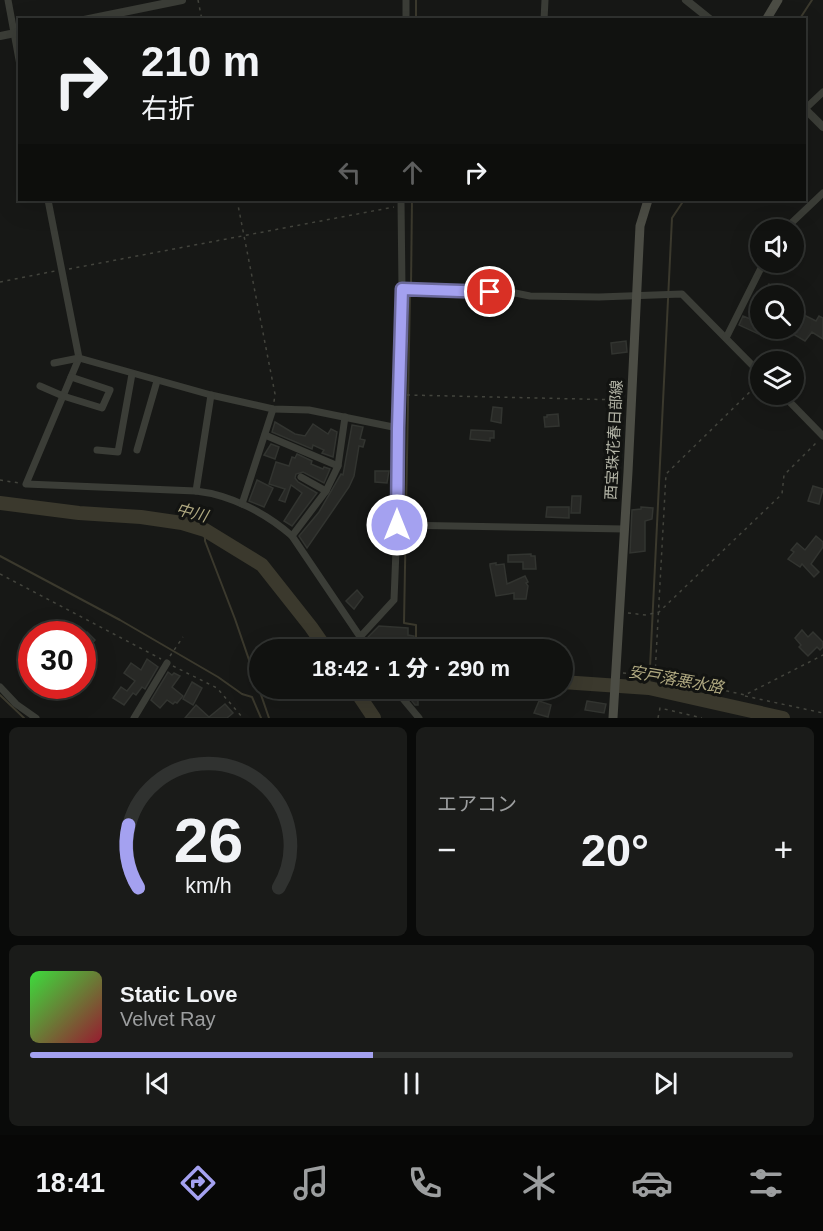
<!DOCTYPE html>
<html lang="ja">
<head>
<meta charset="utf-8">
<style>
	body { margin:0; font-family:Arial,"Noto Sans JP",sans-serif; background:#1a1b19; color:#f1f3f6; height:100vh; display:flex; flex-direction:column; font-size:22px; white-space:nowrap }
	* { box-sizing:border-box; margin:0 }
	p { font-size:20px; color:#9c9e9f }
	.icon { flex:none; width:33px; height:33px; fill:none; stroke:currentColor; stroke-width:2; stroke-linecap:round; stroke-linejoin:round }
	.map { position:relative; height:718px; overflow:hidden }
	.panel { display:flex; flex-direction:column; gap:9px; padding:9px; background:#090a09; flex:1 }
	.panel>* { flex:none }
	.top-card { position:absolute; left:18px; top:18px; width:788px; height:183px; border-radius:0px; box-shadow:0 6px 24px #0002,0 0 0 2px #303230; background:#111210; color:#f1f3f6; overflow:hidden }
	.controls { position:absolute; left:750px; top:219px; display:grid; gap:12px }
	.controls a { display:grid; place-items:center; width:54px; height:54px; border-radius:50%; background:#111210; box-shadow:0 6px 24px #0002,0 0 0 2px #303230; font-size:30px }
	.speed { position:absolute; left:18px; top:621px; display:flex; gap:12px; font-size:30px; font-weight:700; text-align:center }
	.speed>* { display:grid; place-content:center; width:78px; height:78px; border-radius:50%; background:#111210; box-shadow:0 6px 24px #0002,0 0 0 2px #303230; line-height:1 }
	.speed .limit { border:9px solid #d22; background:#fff; color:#111 }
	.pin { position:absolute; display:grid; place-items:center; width:51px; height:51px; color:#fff; margin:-26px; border:3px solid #fff; border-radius:50%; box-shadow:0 2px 6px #0007 }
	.me { position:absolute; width:66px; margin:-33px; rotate:0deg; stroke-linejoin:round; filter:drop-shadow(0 0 4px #0008) }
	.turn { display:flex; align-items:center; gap:21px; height:126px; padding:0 24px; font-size:27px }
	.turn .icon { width:78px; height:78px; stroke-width:2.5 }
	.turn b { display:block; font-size:42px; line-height:51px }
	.lanes { display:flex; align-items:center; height:57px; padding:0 24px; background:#0003; justify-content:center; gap:30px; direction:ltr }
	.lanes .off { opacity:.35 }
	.big { font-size:45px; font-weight:800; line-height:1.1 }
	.panel .tile { flex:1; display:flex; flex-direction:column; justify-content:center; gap:9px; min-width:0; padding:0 21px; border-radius:9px; background:#1a1b19 }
	.panel .dial { align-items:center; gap:0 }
	.dial svg { height:156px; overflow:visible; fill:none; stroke:#303230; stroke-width:7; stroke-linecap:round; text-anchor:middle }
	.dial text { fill:#f1f3f6; stroke:none }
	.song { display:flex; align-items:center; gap:18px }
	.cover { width:72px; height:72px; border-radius:9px; background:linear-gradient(135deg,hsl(120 70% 55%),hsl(350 70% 35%)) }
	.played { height:6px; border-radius:3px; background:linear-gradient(90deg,#a4a1f0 45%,#303230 45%) }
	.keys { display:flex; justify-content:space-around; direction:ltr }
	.heat { display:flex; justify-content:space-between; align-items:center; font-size:33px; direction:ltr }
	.panel .tiles { flex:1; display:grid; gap:9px; grid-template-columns:1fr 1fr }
	.tile:last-child { grid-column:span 2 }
	.trip { position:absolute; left:249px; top:639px; width:324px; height:60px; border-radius:30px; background:#111210; box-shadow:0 6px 24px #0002,0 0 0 2px #303230; font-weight:800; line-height:60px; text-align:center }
	.tab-bar { display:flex; height:96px; justify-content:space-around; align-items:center; background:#070706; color:#9c9e9f }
	.tab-bar .icon { width:42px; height:42px }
	.tab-bar .on { color:#a4a1f0 }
	.tab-bar b { font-size:27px; color:#f1f3f6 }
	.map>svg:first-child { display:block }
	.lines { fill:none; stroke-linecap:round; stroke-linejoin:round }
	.stream { stroke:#3b392d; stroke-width:2 }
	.river { stroke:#3b392d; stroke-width:14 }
	.building { fill:#282926; stroke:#323430; stroke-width:1.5 }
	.path { stroke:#43443d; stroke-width:1.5; stroke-dasharray:3 4.5; stroke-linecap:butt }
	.minor { stroke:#3b3d37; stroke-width:7 }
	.tertiary { stroke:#3b3d37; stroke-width:8 }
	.secondary { stroke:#4c4d45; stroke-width:9 }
	.route-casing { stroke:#6b699c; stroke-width:15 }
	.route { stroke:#a4a1f0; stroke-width:10 }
	.labels { text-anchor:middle; stroke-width:6; stroke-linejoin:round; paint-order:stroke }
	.street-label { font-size:15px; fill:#b6b7a9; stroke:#121311 }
	.water-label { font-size:16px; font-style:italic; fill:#b0a981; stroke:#121311 }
</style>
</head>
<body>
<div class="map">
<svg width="823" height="718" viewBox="0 0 823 718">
	<rect width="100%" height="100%" fill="#171816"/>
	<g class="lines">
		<g class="stream">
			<path d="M416 20V0"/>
			<path d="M799 20 812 0"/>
			<path d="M411 286 412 200"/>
			<path d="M410 292 404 623 416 625V650"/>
			<path d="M205 530V541L235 619 269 718"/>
			<path d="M0 556 120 620 218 677 242 694 252 697 261 718"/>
			<path d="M649 688 672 218 684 200"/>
			<path d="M0 695 24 718"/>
		</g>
		<g class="river">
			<path d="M0 503 79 513 141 517 182 523 205 530 262 565 311 627 327 650"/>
			<path d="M562 682 649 688 783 718"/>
			<path d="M354 688 374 718"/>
		</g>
	</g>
	<g class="building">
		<path d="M769 284 785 296H771L765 290Z"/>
		<path d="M794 310 816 321 819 316 823 318V339L812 332 805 341 788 331 784 337 779 334 777 339 766 335 765 337 739 325 743 316 760 323V328H795L799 319 794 317Z"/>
		<path d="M626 341 627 352 612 354 611 343Z"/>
		<path d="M493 407 502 408 501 423 491 421Z"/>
		<path d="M558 414 559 426 545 427 544 417H547V415Z"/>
		<path d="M275 422 295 434 305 436 313 424 328 434 331 429 337 432 333 457 322 453 324 450 313 445 312 449 272 432Z"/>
		<path d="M352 425 363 427 360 439 365 440 363 447 359 446 354 476 349 487 307 548 299 536 319 512 341 474 343 475Z"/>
		<path d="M471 430 494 431V438H490V441L470 439Z"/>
		<path d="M271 444 279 447 275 459 264 455Z"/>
		<path d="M297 454 312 461 311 464 323 469 324 467 330 469 324 483 303 472 296 474 295 478 298 482 317 493 292 526 284 521 302 493 291 485 285 502 279 500 285 489 269 484 276 462 289 466 292 457 295 458Z"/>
		<path d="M375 471H389L387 483 375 482Z"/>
		<path d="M257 480 273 488 264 507 249 501Z"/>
		<path d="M813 486 823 489 819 504 808 501Z"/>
		<path d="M572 496H581L580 513H571Z"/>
		<path d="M547 507H569V518L546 517Z"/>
		<path d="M641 507 653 508 652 519 645 521V551L630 553 632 510 641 509Z"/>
		<path d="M816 536 823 542V547L811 564 819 572 814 577 802 564 800 567 788 559 794 552 791 550 797 543 805 550Z"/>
		<path d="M531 554V556H535L536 569H523V562H508V555Z"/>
		<path d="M496 563V565L504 564 507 584 525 576 528 582 526 583 528 586 526 599H514V593L496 596 490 566V564Z"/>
		<path d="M357 590 363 597 354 609 346 601Z"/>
		<path d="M379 626 408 628V635L414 636 412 650H400L402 639H383L386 650H376L368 637Z"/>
		<path d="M802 630 808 637 813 632 823 642V647L820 650 817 647 808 656 799 647 801 645 795 638Z"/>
		<path d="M87 632 95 640 82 654V637Z"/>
		<path d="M147 659 158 667 145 689 142 687 136 695 133 693 124 705 113 698 121 687 127 691 135 681 124 673 131 663 141 670Z"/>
		<path d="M168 672 172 675 174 673 180 676 172 687 183 696 177 703 175 702 173 704 167 700 160 708 151 700Z"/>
		<path d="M192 682 202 688 193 705 183 699Z"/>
		<path d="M405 688H418V705H415L405 692Z"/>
		<path d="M539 701 551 705 548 717 534 713Z"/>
		<path d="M587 701 606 704 604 713 585 710Z"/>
		<path d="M225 704 233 713 227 718H185L196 705 209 717Z"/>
	</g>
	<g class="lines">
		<g class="path">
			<path d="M198 0 202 20"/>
			<path d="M237 200 275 394 274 402"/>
			<path d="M69 269 394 207"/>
			<path d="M0 282 55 271"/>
			<path d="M407 395 624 400"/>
			<path d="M0 480 19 483"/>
			<path d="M0 574 161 659"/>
			<path d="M628 613 646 615 659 612 782 494 784 475 818 441"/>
			<path d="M170 656 183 637"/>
			<path d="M173 666 217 688 243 718"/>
			<path d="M623 673 655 675 745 695 823 655"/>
			<path d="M655 675 666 474 760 382"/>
			<path d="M745 696 823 713"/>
			<path d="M658 718 660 708 702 718"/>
		</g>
		<g class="minor">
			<path d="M8 0 20 65"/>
			<path d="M406 20V0"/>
			<path d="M544 20 545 0"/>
			<path d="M805 109 823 92"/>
			<path d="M48 200 79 358 26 484 196 491C231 495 266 513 292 536L369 650"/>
			<path d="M784 230 823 193"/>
			<path d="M402 289 510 292 530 296 599 297 682 294 760 373"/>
			<path d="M726 338 764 262"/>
			<path d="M54 363 79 358 211 395 273 409 309 410 398 428"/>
			<path d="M40 386 63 396 102 408 110 390 71 377"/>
			<path d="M782 394 823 436"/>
			<path d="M265 435 338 466"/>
			<path d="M97 450 118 452 132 374"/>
			<path d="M137 450 157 381"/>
			<path d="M301 477 326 491"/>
			<path d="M196 491 211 395"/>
			<path d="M242 504 273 409"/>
			<path d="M397 525 625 529"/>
			<path d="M292 536 326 491 338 466 345 417"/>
			<path d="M360 637 394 600 397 525 398 428 402 289 401 200"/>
			<path d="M0 687 16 704 36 718"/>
			<path d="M394 688 419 718"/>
			<path d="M134 718 167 663"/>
		</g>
		<g class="tertiary">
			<path d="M686 0 711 20"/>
			<path d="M84 20 182 0"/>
			<path d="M0 36 20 32"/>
			<path d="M804 108 823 127"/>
		</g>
		<g class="secondary">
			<path d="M766 20 778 0"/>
			<path d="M613 718 628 472 639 246 640 226 648 200"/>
		</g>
	</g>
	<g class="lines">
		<defs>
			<path id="route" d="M397 525 398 428 402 289 490 292"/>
		</defs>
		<use href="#route" class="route-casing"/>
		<use href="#route" class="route"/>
	</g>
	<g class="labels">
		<g class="street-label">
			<text transform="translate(614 440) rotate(-87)" y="5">西宝珠花春日部線</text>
		</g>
		<g class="water-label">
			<text transform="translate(192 512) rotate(15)" y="6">中川</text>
			<text transform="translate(676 679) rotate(10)" y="6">安戸落悪水路</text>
		</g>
	</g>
</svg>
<div class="controls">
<a><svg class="icon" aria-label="sound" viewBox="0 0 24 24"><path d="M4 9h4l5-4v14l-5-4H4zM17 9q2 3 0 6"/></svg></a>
<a><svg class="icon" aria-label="search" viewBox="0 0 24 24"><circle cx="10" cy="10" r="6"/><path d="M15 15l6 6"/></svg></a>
<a><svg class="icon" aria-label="layers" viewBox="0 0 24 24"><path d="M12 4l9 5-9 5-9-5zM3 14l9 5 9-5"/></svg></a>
</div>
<div class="speed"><div class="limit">30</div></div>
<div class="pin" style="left:490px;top:292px;background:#d93025"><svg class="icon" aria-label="arrive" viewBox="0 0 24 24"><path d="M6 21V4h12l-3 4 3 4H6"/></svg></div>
<svg class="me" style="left:397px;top:525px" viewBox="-20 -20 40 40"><circle r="17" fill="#a4a1f0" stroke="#fff" stroke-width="3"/><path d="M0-11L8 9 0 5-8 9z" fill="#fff"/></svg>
<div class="trip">18:42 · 1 分 · 290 m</div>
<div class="top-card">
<div class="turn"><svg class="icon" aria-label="right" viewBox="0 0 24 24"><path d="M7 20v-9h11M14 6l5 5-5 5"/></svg><div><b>210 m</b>右折</div></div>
<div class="lanes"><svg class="icon off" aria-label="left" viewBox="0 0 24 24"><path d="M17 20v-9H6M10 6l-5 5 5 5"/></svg><svg class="icon off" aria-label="ahead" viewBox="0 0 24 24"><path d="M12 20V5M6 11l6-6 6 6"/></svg><svg class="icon" aria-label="right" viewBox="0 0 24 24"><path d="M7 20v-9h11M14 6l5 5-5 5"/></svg></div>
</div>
</div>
<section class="panel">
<div class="tiles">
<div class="tile dial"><svg viewBox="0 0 100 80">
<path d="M14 69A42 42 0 1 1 86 69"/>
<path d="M14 69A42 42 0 0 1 9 37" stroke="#a4a1f0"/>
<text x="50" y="56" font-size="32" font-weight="700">26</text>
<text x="50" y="72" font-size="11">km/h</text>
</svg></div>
<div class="tile"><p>エアコン</p>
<div class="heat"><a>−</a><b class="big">20°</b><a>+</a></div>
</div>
<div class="tile">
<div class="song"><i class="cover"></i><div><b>Static Love</b><p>Velvet Ray</p></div></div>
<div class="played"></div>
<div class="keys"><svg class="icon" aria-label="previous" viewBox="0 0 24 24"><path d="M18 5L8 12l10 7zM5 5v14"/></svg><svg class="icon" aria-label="pause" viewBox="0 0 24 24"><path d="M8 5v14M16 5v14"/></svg><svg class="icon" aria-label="next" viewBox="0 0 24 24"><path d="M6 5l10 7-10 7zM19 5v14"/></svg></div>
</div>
</div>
</section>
<nav class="tab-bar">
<b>18:41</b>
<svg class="icon on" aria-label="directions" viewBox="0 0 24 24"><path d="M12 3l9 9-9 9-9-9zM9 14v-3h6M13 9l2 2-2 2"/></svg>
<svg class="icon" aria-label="music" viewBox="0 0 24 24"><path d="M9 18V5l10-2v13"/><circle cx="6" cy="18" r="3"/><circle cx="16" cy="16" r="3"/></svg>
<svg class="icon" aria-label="phone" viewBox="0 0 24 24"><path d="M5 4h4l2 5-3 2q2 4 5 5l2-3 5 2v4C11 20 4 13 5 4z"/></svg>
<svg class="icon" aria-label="climate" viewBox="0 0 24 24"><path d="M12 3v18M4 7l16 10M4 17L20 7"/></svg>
<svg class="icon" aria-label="car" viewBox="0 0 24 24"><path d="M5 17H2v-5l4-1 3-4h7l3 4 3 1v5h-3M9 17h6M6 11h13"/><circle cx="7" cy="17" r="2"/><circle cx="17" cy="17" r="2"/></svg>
<svg class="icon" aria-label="filters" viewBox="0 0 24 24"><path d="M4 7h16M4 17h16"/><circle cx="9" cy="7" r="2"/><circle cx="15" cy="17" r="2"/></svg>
</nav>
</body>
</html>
